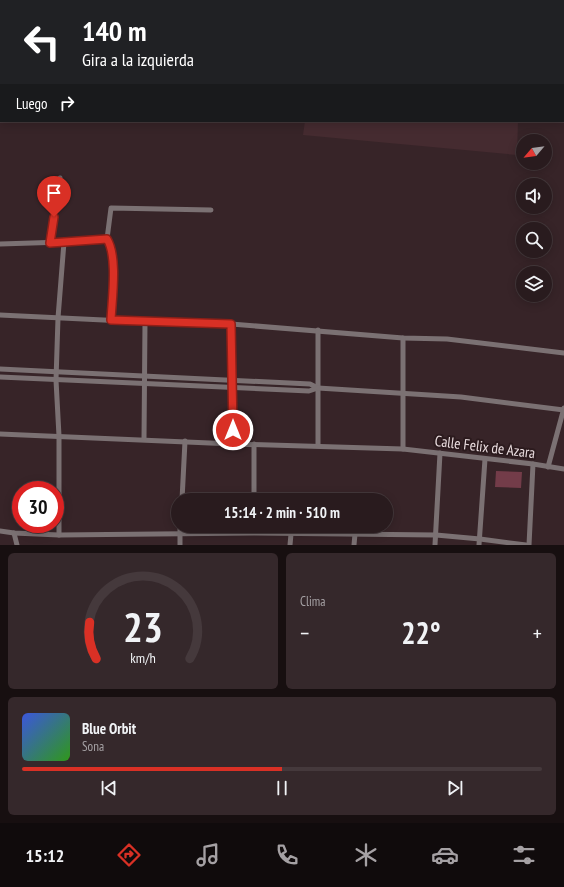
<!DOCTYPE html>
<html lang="es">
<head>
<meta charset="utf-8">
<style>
	body { margin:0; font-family:"PT Sans Narrow",sans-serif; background:#35282b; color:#f1f3f6; height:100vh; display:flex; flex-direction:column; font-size:15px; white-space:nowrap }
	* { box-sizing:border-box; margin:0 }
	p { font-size:13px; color:#a5a1a4 }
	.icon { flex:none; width:22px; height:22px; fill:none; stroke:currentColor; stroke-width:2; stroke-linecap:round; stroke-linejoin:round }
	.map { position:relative; height:545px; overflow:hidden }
	.sheet { display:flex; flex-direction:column; gap:8px; padding:8px; background:#170f10; flex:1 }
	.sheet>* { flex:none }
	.top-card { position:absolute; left:0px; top:0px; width:564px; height:122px; box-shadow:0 2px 10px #0003,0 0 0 1px #45393c; background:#202124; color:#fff; overflow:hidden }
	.needle { width:26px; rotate:241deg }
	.fabs { position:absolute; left:516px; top:134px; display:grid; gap:8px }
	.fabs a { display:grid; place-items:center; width:36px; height:36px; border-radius:50%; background:#291b1e; box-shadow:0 2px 10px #0003,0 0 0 1px #45393c; font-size:20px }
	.speed { position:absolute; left:12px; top:481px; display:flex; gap:8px; font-size:20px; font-weight:700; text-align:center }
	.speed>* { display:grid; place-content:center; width:52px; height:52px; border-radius:50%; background:#291b1e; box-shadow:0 2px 10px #0003,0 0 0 1px #45393c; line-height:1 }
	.speed .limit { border:6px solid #d22; background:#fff; color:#111 }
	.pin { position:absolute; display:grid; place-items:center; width:34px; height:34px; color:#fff; margin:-41px -17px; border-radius:50% 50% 50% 0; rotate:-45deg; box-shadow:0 0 4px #0007 }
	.pin .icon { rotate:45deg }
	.me { position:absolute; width:44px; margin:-22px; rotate:0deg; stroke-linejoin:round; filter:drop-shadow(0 0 3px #0008) }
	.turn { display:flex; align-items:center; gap:14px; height:84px; padding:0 16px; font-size:18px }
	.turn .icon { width:52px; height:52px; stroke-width:2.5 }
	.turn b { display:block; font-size:28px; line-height:34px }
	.then { display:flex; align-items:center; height:38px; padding:0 16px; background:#0003; gap:8px; font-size:15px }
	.big { font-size:30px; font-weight:700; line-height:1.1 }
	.sheet .widget { flex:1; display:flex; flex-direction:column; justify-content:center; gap:6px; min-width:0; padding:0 14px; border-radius:6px; background:#35282b }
	.sheet .dial { align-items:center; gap:0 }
	.dial svg { height:104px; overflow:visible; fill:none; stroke:#45393c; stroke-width:7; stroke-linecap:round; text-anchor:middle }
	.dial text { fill:#f1f3f6; stroke:none }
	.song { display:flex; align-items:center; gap:12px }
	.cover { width:48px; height:48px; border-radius:6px; background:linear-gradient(135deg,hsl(230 70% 55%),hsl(110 70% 35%)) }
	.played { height:4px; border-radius:2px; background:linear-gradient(90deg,#d93025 50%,#45393c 50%) }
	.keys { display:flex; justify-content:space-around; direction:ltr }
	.heat { display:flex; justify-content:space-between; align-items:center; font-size:22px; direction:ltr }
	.sheet .tiles { flex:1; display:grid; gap:8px; grid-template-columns:1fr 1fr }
	.widget:last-child { grid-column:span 2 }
	.trip { position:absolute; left:171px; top:493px; width:222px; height:40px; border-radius:20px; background:#291b1e; box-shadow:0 2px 10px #0003,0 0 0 1px #45393c; font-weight:700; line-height:40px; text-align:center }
	.dock { display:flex; height:64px; justify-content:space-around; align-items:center; background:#100b0c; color:#a5a1a4 }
	.dock .icon { width:28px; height:28px }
	.dock .on { color:#d93025 }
	.dock b { font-size:18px; color:#f1f3f6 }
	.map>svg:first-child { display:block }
	.built { fill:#452b30 }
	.green { fill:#733c49 }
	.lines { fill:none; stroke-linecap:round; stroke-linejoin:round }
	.street { stroke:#7b7173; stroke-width:5 }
	.highway { stroke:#eed4d8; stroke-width:10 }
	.route-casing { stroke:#8d1f18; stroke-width:10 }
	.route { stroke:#d93025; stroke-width:7 }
	.labels { text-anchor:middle; stroke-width:4; stroke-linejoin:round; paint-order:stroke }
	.street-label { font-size:15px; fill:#ebdee0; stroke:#2c1b1e }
</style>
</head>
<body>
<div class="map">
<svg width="564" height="545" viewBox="0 0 564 545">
	<rect width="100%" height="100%" fill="#372428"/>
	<path class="built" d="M305 121H518L517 155 303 135Z"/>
	<path class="green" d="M496 471 522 472 521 488 495 487Z"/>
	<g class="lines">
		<g class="street">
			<path d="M19 1V0"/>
			<path d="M267 1 268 0"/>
			<path d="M0 44H1"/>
			<path d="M0 120 1 114"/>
			<path d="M50 243 60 178"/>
			<path d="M0 244 64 242 107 239"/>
			<path d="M0 315 145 322 231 324 403 338 447 339 564 353"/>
			<path d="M111 320 113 257 112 250 107 239 111 208 211 210"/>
			<path d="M231 324 233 444"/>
			<path d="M318 330V445"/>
			<path d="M403 338V449"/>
			<path d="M0 369 310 384 318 388 309 391 0 377"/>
			<path d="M318 388 461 397 564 410"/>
			<path d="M0 434 233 444 403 449 533 464 564 469"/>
			<path d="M144 439 145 322"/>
			<path d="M548 467 564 408"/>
			<path d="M182 500 185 441"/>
			<path d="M254 500V444"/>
			<path d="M0 531 14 533 59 535 254 533 436 535 480 539 526 545"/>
			<path d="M14 533 17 545"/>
			<path d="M59 535V436L56 380 58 318 64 242"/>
			<path d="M180 545V526"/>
			<path d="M290 545 291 534"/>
			<path d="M354 545 355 534"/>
			<path d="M435 545 440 453"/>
			<path d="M479 545 485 459"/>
			<path d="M529 545 533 464"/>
		</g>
		<g class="highway">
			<path d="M547 0 548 1"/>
			<path d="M555 0 556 1"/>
			<path d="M563 22 564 24"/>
			<path d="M563 44 564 47"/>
		</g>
	</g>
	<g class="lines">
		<defs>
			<path id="route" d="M54 217 50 243 107 239C118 257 112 299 111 320L231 324 233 430"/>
		</defs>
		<use href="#route" class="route-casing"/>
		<use href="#route" class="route"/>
	</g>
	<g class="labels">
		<g class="street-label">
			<text transform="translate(485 447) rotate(7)" y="5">Calle Felix de Azara</text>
		</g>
	</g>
</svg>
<div class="fabs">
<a><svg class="needle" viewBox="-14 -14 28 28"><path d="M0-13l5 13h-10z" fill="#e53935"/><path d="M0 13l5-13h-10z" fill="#a5a1a4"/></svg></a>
<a><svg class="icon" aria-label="sound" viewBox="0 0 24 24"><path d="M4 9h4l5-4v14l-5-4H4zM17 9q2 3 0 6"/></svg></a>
<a><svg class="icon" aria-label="search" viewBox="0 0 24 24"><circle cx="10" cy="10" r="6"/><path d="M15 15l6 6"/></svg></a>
<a><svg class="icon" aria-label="layers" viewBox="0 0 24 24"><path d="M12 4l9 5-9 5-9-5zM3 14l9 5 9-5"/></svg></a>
</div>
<div class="speed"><div class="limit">30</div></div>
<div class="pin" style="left:54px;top:217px;background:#d93025"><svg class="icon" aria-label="arrive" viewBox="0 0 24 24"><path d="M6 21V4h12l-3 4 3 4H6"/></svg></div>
<svg class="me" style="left:233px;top:430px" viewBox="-20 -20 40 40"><circle r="17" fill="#d93025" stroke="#fff" stroke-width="3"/><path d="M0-11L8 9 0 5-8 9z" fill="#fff"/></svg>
<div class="trip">15:14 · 2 min · 510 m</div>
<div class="top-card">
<div class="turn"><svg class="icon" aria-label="left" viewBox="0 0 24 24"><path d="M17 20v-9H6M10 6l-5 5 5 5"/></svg><div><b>140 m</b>Gira a la izquierda</div></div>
<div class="then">Luego<svg class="icon" aria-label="right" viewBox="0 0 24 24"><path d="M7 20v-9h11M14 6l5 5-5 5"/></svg></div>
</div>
</div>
<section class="sheet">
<div class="tiles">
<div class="widget dial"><svg viewBox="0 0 100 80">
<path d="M14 69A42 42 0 1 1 86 69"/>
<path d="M14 69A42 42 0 0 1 9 41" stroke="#d93025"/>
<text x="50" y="56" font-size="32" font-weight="700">23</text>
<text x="50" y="72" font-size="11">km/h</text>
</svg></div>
<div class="widget"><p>Clima</p>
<div class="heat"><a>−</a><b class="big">22°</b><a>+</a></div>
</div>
<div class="widget">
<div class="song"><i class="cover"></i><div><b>Blue Orbit</b><p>Sona</p></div></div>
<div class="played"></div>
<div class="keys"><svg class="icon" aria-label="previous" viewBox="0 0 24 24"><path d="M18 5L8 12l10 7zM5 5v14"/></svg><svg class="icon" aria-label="pause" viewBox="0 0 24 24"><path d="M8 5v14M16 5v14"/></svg><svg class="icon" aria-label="next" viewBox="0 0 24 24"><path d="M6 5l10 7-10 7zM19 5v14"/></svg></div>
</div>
</div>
</section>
<nav class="dock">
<b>15:12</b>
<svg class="icon on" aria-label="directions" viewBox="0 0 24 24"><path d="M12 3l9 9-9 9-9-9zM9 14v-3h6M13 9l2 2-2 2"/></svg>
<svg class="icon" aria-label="music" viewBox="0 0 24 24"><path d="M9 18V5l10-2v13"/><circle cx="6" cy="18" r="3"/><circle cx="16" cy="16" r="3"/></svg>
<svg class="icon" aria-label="phone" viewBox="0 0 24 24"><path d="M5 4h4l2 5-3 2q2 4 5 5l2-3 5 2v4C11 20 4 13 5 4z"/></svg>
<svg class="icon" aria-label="climate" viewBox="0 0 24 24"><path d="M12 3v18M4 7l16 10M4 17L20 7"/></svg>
<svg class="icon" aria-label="car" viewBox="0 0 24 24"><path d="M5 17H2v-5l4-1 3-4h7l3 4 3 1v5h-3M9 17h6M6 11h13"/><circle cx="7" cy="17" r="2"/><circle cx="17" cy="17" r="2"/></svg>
<svg class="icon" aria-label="filters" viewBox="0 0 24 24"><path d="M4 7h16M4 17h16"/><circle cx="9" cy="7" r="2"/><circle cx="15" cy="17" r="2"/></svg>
</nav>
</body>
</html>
